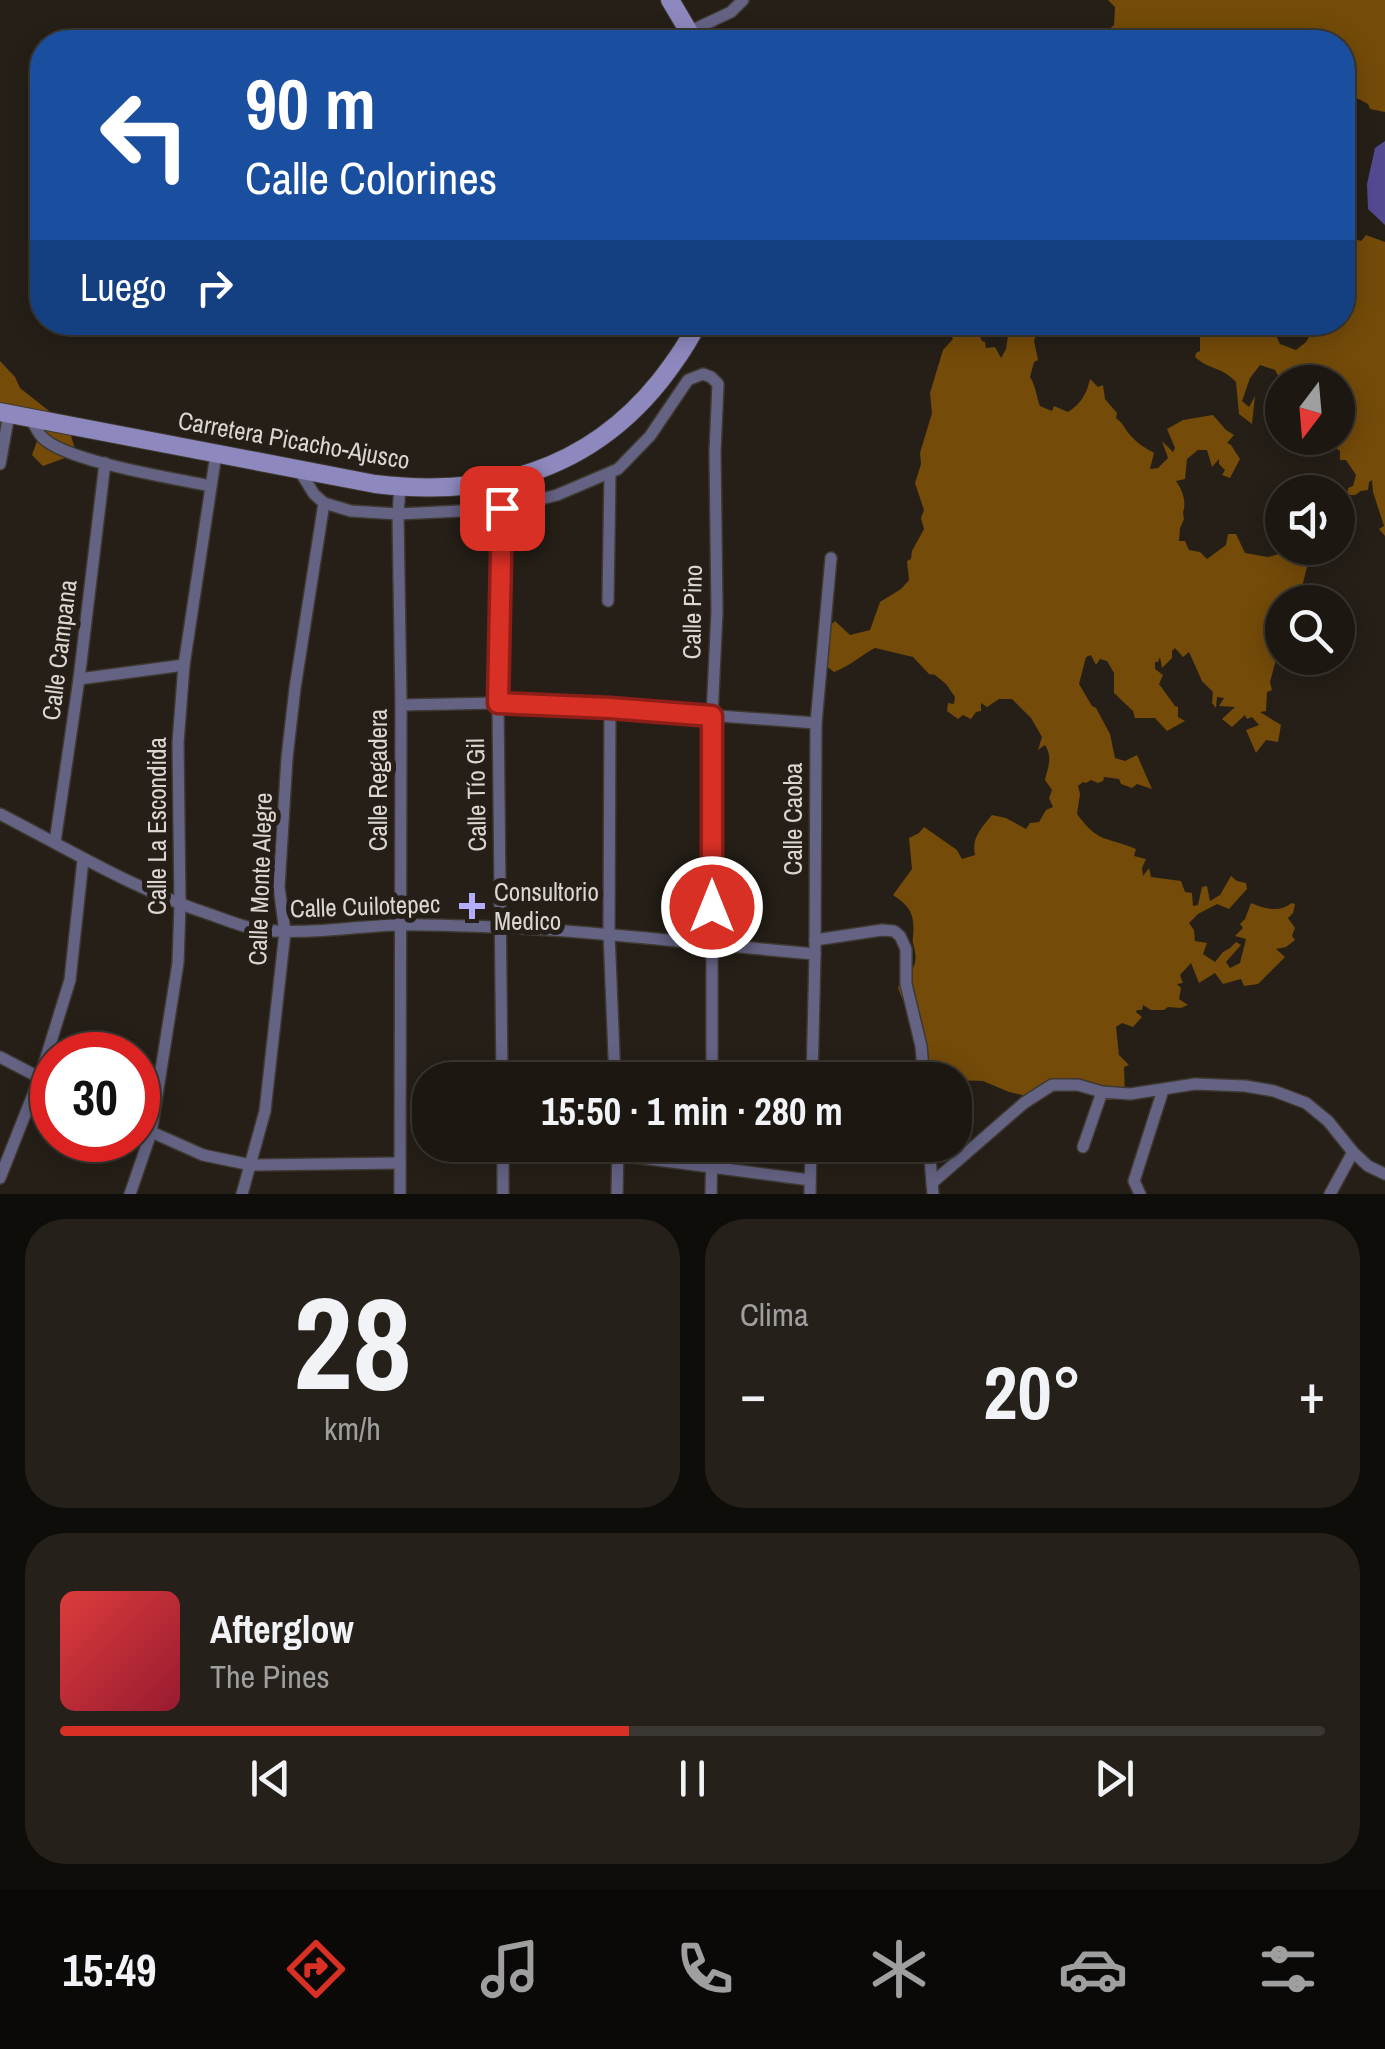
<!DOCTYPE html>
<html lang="es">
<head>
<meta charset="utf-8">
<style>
	body { margin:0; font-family:"Archivo Narrow",sans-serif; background:#25201a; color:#f1f3f6; height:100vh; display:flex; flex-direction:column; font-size:38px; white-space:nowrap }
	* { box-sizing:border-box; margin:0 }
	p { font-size:32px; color:#a09f9f }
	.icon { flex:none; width:55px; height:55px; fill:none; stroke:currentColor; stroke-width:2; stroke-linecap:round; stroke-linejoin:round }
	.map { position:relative; height:1194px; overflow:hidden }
	.sheet { display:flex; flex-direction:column; gap:25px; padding:25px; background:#0f0d09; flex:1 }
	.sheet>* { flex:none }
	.hud { position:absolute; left:30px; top:30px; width:1325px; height:305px; border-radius:40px; box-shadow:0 5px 25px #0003,0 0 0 2px #3a3631; background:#1a4fa0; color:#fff; overflow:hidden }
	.needle { width:65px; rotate:196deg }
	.controls { position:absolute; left:1265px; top:365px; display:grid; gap:20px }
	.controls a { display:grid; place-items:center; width:90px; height:90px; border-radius:50%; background:#1c1711; box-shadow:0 5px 25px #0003,0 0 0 2px #3a3631; font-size:50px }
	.speed { position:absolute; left:30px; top:1032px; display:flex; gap:20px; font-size:50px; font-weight:700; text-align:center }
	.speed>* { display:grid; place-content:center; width:130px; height:130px; border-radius:50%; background:#1c1711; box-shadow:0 5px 25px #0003,0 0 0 2px #3a3631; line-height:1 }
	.speed .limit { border:15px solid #d22; background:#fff; color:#111 }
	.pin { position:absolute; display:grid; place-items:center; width:85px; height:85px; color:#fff; margin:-42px; border-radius:20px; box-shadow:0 5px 15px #0006 }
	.me { position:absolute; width:110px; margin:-55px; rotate:0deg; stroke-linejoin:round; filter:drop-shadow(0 0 8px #0008) }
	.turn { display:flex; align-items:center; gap:35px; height:210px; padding:0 50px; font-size:45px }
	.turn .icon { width:130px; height:130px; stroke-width:2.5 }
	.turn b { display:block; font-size:70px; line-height:85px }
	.then { display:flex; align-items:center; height:95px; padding:0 50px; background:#0003; gap:20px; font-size:38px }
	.big { font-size:75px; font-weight:700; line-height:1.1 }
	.sheet .widget { flex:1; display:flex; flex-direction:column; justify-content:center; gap:15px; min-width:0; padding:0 35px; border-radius:40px; background:#25201a }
	.sheet .dial { align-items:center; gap:0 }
	.dial b { font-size:130px; line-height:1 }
	.song { display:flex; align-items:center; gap:30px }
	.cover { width:120px; height:120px; border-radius:15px; background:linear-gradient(135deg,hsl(0 70% 55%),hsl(350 70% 35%)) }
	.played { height:10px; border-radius:5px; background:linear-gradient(90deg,#d93025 45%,#3a3631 45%) }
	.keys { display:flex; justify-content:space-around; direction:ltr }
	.heat { display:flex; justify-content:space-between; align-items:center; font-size:55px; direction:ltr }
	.sheet .tiles { flex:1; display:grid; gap:25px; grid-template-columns:1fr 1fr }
	.widget:last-child { grid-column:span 2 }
	.trip { position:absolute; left:412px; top:1062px; width:560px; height:100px; border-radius:40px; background:#1c1711; box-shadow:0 5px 25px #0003,0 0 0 2px #3a3631; font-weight:700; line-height:100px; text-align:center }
	.tabs { display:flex; height:160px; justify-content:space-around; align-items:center; background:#0b0907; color:#a09f9f }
	.tabs .icon { width:70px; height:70px }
	.tabs .active { color:#d93025 }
	.tabs b { font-size:45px; color:#f1f3f6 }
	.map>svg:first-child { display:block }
	.forest { fill:#744b09 }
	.water { fill:#544a92 }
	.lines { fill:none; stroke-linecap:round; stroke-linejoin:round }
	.minor-casing { stroke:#3e3931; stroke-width:14 }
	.secondary-casing { stroke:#3e3931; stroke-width:20 }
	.minor { stroke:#656384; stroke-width:11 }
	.secondary { stroke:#8d89be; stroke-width:18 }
	.route-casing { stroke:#8d1f18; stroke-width:25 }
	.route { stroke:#d93025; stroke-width:18 }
	.poi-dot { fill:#b3adf9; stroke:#251f17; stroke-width:4 }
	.labels { text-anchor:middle; stroke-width:10; stroke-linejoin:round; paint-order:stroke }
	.street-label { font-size:25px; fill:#dbd6d1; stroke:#251f17 }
	.poi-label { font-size:25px; fill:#dbd6d1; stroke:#251f17; text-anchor:start }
</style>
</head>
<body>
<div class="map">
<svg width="1385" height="1194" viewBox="0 0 1385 1194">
	<rect width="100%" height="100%" fill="#251f17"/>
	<g class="forest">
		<path d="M1108 0H1385V112L1370 109 1368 104 1351 95 1343 103 1342 42H1094L1114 25 1115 7Z"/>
		<path d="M1366 235 1385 242V536L1379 529 1384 526 1373 492 1372 480 1369 482 1368 490 1361 491 1355 495H1347L1348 488 1353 486 1356 475 1346 460H1340V451L1323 438H1338V382L1282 383 1275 370 1260 365 1250 378 1242 401 1249 407 1255 396 1252 424 1239 414 1236 382C1221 366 1211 371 1195 357L1196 353 1200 351V333L1208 323H1278L1273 329 1280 344 1296 350 1306 342 1317 323 1342 322 1343 246 1355 239 1361 241Z"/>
		<path d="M1010 323H1039L1034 341 1038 360 1034 362 1030 377C1036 386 1036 396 1040 406L1052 411 1054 406 1068 412C1081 404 1087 393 1090 379L1098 387 1103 385 1105 399 1117 413 1116 418C1124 424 1124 428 1130 435 1137 443 1145 448 1154 453L1150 469 1158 468 1168 458 1162 441 1173 452 1175 448 1167 429 1183 420 1213 415 1226 430 1234 435 1227 443 1231 445 1240 459 1230 478 1222 475 1225 470 1219 464V459L1212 467 1207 450H1198L1187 459 1185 479 1176 481C1182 489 1187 502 1183 512L1184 519 1180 528 1179 541H1185L1189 550 1200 552 1207 559 1226 545 1228 534H1236L1245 553 1268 557 1279 554 1283 548 1317 549 1311 552 1298 602H1282V657L1277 656 1270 682 1272 690 1267 692 1266 711 1260 712 1281 725 1278 742 1266 740 1256 753 1246 730 1259 725 1252 717 1247 719 1245 715 1232 727 1222 719 1235 707 1219 706 1224 698 1217 697 1216 708 1212 703 1213 692 1202 681 1189 652 1183 657 1175 648 1172 651V658L1162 668 1160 657 1158 662H1155V669L1163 675 1159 684 1175 706 1178 707V717L1185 721 1167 731 1155 718H1135L1133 711 1114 693V673L1107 661 1100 659 1096 665 1091 655 1086 657 1079 684 1092 706 1096 708 1110 734 1115 758 1125 761 1137 755 1152 789 1137 784 1132 788 1121 784 1119 779 1104 777 1103 781 1098 783 1091 780 1086 783 1083 782 1078 786 1080 794 1077 814C1099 844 1105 836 1136 849L1134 856 1146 859 1142 868 1143 876 1149 868 1151 877 1181 881 1185 892 1192 893 1193 906 1198 905 1202 887 1207 886 1210 901 1220 895 1231 876 1237 881 1246 883 1247 889 1229 909 1217 904 1198 914 1189 923 1194 930 1195 941 1207 943 1203 954 1215 962 1223 952 1230 948 1236 942 1241 945 1226 962 1230 968 1240 963 1246 939 1235 936 1243 928 1240 924 1245 919 1251 903C1266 909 1278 913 1292 903L1295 904 1293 913 1288 918 1295 928 1292 936 1295 940 1286 947 1276 949 1285 957 1258 984 1244 986 1241 979 1223 984 1215 973 1199 983 1191 963 1180 975 1183 983 1177 984 1181 988 1179 999 1188 1005 1181 1008 1168 1007 1164 1010H1151L1143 1005 1142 1010H1137L1136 1012 1142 1017 1133 1027 1122 1023 1116 1027 1119 1055 1129 1065 1124 1067 1125 1098C1100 1103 1103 1099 1084 1087 1079 1084 1072 1082 1067 1080L1030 1103 1022 1095 1009 1092 983 1081 951 1080 930 1067 931 1063C921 1051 924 1038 917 1025 910 1011 902 1002 898 987 908 977 918 967 915 952 914 944 912 944 913 936 915 915 911 907 893 895L912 869 909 838 919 833 924 827 957 850 962 859 975 855C971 838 982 827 992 815L1006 818 1026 829 1030 823 1039 822 1046 810 1053 807 1049 798 1052 790 1045 780C1048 766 1053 758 1045 745L1038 750 1042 737 1031 718 1012 699H999L987 707 981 703V711L976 712 971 719 963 715 958 719 947 711 948 703 954 704 955 697 946 684 935 675 929 674 913 657 875 648C860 656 850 666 834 672 808 654 815 639 835 621L850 635 870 630 880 602 901 589 909 580 907 561 911 559 912 551 924 529 921 518 924 510 915 483 921 464 920 453 932 413 930 393 943 350 953 339 949 332 970 337 976 328 982 341 985 342 986 348 995 347 1001 358 1006 349Z"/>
		<path d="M0 361 15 377 20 388 68 426 75 449 65 458 43 466 32 455 41 430 11 418 0 425Z"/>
	</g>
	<path class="water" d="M1385 141V225L1368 209 1367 184 1375 148Z"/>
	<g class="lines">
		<defs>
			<g id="minor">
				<path d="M667 42 731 12 743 0"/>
				<path d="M31 418C34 425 37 432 43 438 68 462 173 478 210 486"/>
				<path d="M0 464 9 414"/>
				<path d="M299 470 314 494 324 503 351 511 398 514 502 509 557 495 618 469 650 436 688 380 703 374 711 377 718 384 715 452 717 612 712 716V1080"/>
				<path d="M400 487 398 514 401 705 400 1194"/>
				<path d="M502 509 498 703 502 1080"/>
				<path d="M608 601 610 473"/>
				<path d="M79 679 184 665"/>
				<path d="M401 705 498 703 610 708 816 723"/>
				<path d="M610 708 609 933 615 1080"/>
				<path d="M0 814C70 850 137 891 212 915 226 920 241 926 255 929 302 936 352 926 399 925 422 924 445 926 467 926 584 929 699 944 815 954"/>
				<path d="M55 842 79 679 105 463"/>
				<path d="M815 940 882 930 894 931 900 936 906 949V984L921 1046 924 1080"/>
				<path d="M0 1057 52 1084"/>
				<path d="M812 1080 815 954 816 723 831 558"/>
				<path d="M138 1126 203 1155 251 1165 400 1163"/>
				<path d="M503 1145V1194"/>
				<path d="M929 1145 932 1183"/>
				<path d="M1083 1147 1102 1092"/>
				<path d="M503 1151 618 1155 810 1180"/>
				<path d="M0 1178 40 1077 70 980 83 860"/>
				<path d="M130 1194 151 1133 178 963 180 905 178 743 184 665 216 454"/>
				<path d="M242 1194 265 1111 285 932 279 887 287 758 295 688 324 503"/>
				<path d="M617 1194 618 1145"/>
				<path d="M711 1194 712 1145"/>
				<path d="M810 1194 811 1145"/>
				<path d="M933 1194 932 1183 1024 1103 1052 1085H1078L1102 1092 1130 1094 1195 1084 1245 1086 1274 1091 1306 1103 1328 1121 1353 1152 1368 1166 1385 1174"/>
				<path d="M1140 1194 1134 1181 1163 1090"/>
				<path d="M1330 1194 1353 1152"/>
			</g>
			<g id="secondary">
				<path d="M670 0 695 42"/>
				<path d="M0 412 375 484C488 498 587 472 660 381 674 363 688 344 698 322"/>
			</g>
		</defs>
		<use href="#minor" class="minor-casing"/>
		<use href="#secondary" class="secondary-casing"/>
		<use href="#minor" class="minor"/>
		<use href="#secondary" class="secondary"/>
	</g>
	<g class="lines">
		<defs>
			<path id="route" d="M502 508 498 703 610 708 712 716V907"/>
		</defs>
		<use href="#route" class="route-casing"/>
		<use href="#route" class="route"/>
	</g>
	<path class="poi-dot" d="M467 891h10v10h10v10h-10v10h-10v-10h-10v-10h10z"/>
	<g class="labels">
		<g class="street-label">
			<text transform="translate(294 440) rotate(10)" y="9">Carretera Picacho-Ajusco</text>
			<text transform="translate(692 612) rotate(-89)" y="9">Calle Pino</text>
			<text transform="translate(59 650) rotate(-83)" y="9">Calle Campana</text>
			<text transform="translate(378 780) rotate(-90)" y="9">Calle Regadera</text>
			<text transform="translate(476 795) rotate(-91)" y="9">Calle Tío Gil</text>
			<text transform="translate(793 819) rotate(-90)" y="9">Calle Caoba</text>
			<text transform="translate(157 826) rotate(-90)" y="9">Calle La Escondida</text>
			<text transform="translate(260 879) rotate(-88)" y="9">Calle Monte Alegre</text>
			<text transform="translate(365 906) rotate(-2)" y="9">Calle Cuilotepec</text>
		</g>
		<g class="poi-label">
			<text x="494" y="901">Consultorio<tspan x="494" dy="29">Medico</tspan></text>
		</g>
	</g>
</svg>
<div class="controls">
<a><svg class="needle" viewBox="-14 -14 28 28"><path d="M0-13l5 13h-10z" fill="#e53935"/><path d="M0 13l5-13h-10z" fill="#a09f9f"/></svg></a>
<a><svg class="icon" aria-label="sound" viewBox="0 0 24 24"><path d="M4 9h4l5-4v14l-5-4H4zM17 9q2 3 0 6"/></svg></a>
<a><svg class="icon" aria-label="search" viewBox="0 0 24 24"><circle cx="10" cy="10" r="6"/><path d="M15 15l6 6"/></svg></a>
</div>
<div class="speed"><div class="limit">30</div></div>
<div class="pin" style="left:502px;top:508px;background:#d93025"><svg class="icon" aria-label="arrive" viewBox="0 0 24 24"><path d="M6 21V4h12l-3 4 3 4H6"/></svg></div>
<svg class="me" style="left:712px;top:907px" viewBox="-20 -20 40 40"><circle r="17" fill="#d93025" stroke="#fff" stroke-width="3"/><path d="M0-11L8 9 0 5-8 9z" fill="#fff"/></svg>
<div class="trip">15:50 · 1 min · 280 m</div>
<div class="hud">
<div class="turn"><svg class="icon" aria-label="left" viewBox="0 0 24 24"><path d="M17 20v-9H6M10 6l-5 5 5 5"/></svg><div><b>90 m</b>Calle Colorines</div></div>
<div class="then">Luego<svg class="icon" aria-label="right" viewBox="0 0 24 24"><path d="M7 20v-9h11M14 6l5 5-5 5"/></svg></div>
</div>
</div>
<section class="sheet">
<div class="tiles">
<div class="widget dial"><b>28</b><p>km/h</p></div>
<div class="widget"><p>Clima</p>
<div class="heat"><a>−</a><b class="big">20°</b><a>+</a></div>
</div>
<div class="widget">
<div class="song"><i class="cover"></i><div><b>Afterglow</b><p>The Pines</p></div></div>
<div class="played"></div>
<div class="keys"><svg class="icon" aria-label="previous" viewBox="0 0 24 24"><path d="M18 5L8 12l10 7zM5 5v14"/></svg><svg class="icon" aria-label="pause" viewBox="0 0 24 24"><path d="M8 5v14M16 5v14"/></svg><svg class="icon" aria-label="next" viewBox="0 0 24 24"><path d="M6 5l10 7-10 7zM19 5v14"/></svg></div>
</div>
</div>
</section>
<nav class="tabs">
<b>15:49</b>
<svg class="icon active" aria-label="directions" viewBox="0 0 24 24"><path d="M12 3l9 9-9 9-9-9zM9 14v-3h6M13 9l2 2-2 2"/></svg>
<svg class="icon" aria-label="music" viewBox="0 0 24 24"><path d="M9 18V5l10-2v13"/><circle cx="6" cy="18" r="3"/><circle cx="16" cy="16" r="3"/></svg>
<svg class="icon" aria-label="phone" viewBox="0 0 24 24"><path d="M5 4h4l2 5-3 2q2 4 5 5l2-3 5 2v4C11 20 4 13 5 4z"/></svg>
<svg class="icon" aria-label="climate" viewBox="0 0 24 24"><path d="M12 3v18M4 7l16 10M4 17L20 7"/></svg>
<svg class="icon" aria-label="car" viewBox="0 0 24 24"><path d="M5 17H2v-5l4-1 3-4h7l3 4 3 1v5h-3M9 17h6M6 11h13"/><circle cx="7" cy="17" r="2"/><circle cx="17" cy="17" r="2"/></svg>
<svg class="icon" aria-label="filters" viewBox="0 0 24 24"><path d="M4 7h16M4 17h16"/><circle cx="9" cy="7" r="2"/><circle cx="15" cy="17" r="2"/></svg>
</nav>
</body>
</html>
